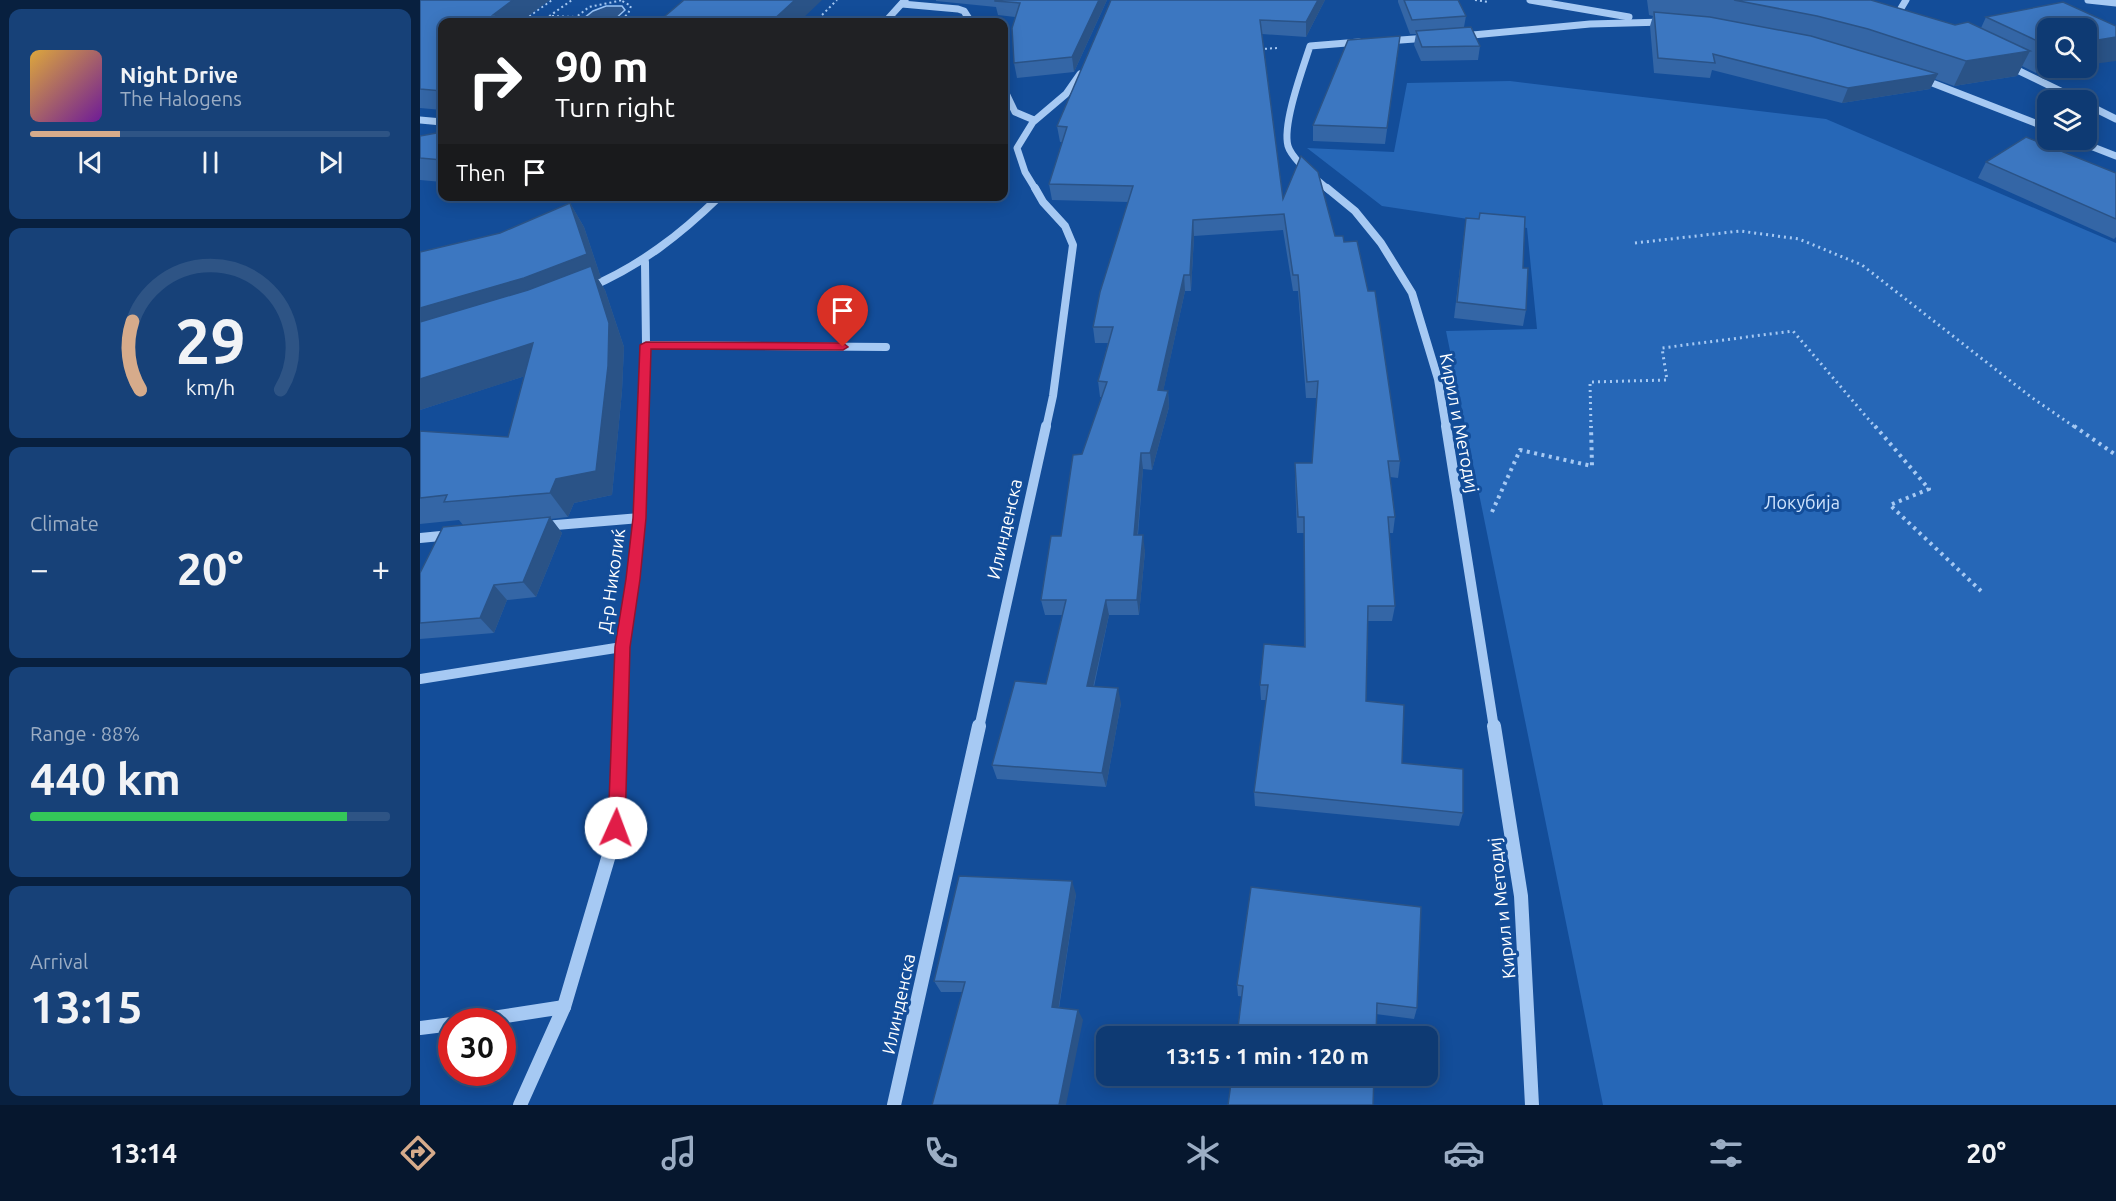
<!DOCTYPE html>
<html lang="en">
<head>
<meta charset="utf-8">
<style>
	body { margin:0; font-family:Ubuntu,sans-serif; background:#174178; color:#f1f3f6; height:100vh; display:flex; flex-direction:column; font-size:22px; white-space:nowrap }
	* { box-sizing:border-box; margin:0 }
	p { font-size:20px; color:#9badc4 }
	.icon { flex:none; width:33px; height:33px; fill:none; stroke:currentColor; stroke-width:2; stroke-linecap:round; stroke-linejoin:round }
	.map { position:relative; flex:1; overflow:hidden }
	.panel { display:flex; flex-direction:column; gap:9px; padding:9px; background:#08203f; width:420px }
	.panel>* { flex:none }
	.banner { position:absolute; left:18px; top:18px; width:570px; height:183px; border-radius:12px; box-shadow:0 3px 15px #0003,0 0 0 2px #2e5485; background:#202124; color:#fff; overflow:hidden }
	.controls { position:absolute; left:1617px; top:18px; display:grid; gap:12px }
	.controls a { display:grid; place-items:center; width:60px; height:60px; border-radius:12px; background:#0e3a73; box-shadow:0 3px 15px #0003,0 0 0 2px #2e5485; font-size:30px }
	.speed { position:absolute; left:18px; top:1008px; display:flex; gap:12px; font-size:30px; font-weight:700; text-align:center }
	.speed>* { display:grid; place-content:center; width:78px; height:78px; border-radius:50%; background:#0e3a73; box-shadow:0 3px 15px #0003,0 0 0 2px #2e5485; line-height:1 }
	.speed .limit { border:9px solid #d22; background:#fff; color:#111 }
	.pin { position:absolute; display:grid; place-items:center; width:51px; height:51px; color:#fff; margin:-62px -26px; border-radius:50% 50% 50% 0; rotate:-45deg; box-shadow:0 0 6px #0007 }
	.pin .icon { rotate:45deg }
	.me { position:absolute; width:66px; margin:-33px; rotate:2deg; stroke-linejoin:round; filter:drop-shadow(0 0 4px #0008) }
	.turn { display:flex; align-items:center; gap:21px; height:126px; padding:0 18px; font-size:27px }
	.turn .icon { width:78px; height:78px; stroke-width:2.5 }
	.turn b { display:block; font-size:42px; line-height:51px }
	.then { display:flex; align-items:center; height:57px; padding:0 18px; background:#0003; gap:12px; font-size:22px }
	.big { font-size:45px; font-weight:600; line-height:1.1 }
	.panel .tile { flex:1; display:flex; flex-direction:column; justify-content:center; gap:9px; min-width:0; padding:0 21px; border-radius:12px; background:#174178 }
	.panel .dial { align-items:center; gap:0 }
	.dial svg { height:156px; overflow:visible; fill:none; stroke:#2e5485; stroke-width:7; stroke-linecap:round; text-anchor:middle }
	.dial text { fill:#f1f3f6; stroke:none }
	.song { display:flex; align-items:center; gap:18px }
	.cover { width:72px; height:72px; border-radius:9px; background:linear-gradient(135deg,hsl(40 70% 55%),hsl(280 70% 35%)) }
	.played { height:6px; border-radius:3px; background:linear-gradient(90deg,#d6ab8b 25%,#2e5485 25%) }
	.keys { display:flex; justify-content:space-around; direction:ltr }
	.heat { display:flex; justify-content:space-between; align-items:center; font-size:33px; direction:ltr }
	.charge { height:9px; border-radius:4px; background:linear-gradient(90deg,#34c759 88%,#2e5485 0) }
	.trip { position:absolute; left:676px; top:1026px; width:342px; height:60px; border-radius:12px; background:#0e3a73; box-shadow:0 3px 15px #0003,0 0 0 2px #2e5485; font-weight:600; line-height:60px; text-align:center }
	.tab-bar { display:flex; height:96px; justify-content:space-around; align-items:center; background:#06172e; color:#9badc4 }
	.tab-bar .icon { width:42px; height:42px }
	.tab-bar .selected { color:#d6ab8b }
	.tab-bar b { font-size:27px; color:#f1f3f6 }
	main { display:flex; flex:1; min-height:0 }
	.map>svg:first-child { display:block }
	.green { fill:#2667b7 }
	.water { fill:#2d5890; stroke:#98c3f6; stroke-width:1.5 }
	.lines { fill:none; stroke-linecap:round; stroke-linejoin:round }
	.path-far2 { stroke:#a6c9f3; stroke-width:2; stroke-dasharray:2 3; stroke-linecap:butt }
	.path-far1 { stroke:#a6c9f3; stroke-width:3; stroke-dasharray:2 4; stroke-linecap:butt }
	.path { stroke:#a6c9f3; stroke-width:4; stroke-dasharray:3 4.5; stroke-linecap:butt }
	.minor-far3 { stroke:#a6c9f3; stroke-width:7 }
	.minor-far2 { stroke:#a6c9f3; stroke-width:8 }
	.minor-far1 { stroke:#a6c9f3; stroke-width:10 }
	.minor { stroke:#a6c9f3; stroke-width:14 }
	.wall { fill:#3466a6 }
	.shaded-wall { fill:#2a5387 }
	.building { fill:#3c77c1; stroke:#2a5387; stroke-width:1.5 }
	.route { fill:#e11d48; stroke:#92132f; stroke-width:1.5 }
	.labels { text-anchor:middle; stroke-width:6; stroke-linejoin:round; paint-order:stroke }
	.street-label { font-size:18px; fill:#fff; stroke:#134d99 }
	.park-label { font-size:18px; fill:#cee3fd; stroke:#134d99 }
</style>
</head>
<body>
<main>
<section class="panel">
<div class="tile">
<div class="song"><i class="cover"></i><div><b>Night Drive</b><p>The Halogens</p></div></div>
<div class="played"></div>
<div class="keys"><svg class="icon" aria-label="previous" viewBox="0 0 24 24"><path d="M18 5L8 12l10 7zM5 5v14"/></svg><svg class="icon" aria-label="pause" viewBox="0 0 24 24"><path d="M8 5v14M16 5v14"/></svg><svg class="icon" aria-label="next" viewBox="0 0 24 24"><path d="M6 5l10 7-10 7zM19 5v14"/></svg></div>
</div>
<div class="tile dial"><svg viewBox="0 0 100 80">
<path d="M14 69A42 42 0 1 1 86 69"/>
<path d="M14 69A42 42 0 0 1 10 34" stroke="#d6ab8b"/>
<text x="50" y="56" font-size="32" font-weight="700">29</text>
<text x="50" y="72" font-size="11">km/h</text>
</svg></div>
<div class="tile"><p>Climate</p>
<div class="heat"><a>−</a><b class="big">20°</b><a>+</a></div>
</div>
<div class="tile"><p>Range · 88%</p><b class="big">440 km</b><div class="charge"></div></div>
<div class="tile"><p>Arrival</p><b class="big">13:15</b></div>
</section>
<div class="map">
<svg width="1696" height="1105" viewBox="0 0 1696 1105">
	<rect width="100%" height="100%" fill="#134d99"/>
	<path class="green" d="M1090 81 1406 119 1696 243V1105H1183L1026 331 1117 329 1107 228 962 206 887 148 974 152 987 83Z"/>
	<path class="water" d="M186 6H202L205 10 192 22H159L173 11Z"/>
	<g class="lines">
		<g class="path-far2">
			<path d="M1055 0 1069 2"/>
			<path d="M132 16 156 17"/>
			<path d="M101 22 132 0"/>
			<path d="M121 22 152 0"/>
			<path d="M150 22 169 7 203 0"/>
			<path d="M197 22 208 14 211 6 202 1"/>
			<path d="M395 22 417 0"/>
			<path d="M840 49 859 48"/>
		</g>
		<g class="path-far1">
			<path d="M1215 243 1320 231 1379 239 1442 265 1611 397 1656 428"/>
			<path d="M1171 428 1170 382 1247 380 1242 348 1373 331 1456 428"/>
		</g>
		<g class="path">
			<path d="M1455 426 1509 489 1470 505 1561 591"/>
			<path d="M1654 426 1696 455"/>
			<path d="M1072 512 1100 450 1172 466 1171 426"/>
		</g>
		<g class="minor-far3">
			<path d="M1110 0 1209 17"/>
			<path d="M1668 0 1696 3"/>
			<path d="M482 4 538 9 544 11 551 22"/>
			<path d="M1470 14 1477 15 1486 0"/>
			<path d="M465 22 485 0"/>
			<path d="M1042 36 1170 24 1244 22"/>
			<path d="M967 41 1008 38"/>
			<path d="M1587 65 1659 100"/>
			<path d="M1502 79 1628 128"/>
			<path d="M584 89 595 112 614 120"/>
			<path d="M1666 104 1696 119"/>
			<path d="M0 120 22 122"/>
			<path d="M1655 140 1696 156"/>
			<path d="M616 190 605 172 597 148 613 122 646 94 660 74"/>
			<path d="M909 190C898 181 872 160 868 146 862 124 883 68 890 46L939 42"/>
		</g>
		<g class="minor-far2">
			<path d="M615 188 623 202 645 226 653 245 633 396 626 428"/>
			<path d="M907 188 935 211 961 243 992 293 1018 379 1026 428"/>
			<path d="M168 288C220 266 260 235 300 196"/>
			<path d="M226 345 466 347"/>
			<path d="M223 428 226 345 225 262"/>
		</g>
		<g class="minor-far1">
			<path d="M1026 426 1074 728"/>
			<path d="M124 526 220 518"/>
			<path d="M0 538 31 535"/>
			<path d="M0 679 202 647"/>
			<path d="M200 728 202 647 220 518 223 426"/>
			<path d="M559 728 626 426"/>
		</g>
		<g class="minor">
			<path d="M1074 726 1101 896 1112 1105"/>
			<path d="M46 1022 144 1007"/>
			<path d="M0 1028 32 1024"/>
			<path d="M100 1105 144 1007 197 828 200 726"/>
			<path d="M474 1105 559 726"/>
		</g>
	</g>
	<g class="wall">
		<path d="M0 0H130L100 22H22V110L0 108Z"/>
		<path d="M516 0H687L654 72 597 78 594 63 595 17 578 15 576 7 516 1Z"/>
		<path d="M691 0H905L886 37 842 34 863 199 915 236 980 461 978 478 970 477 975 517 973 533H969L975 606 972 621H948L946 701 982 763 1043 813 1039 826 835 806 834 792 846 700H841L840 685 884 647V533H877L875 479V463H892L897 398H886L878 291H873L863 230 774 236 771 291H765L743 391H748L749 407 732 470 723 469 718 535 725 551 719 615H689L674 687 701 703 686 787 577 779 572 765 626 684 643 615H625L621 600 641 536 662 454 682 397H680L678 381 688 343H675L673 327 708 202 632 200 629 184 642 142H640L637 126Z"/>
		<path d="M978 0H1038L1046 16 1044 27 1060 46 1058 60 1001 61 994 45 996 34H990L978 2Z"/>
		<path d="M1227 0H1451L1535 25 1561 28 1566 17 1628 28V68H1652L1616 73 1602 66 1597 76 1534 86 1515 79 1510 89 1422 103 1292 70 1290 78 1234 73 1230 26 1233 16 1229 15Z"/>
		<path d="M980 36 965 144 893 141V125Z"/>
		<path d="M22 132V182L0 180V136Z"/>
		<path d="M1566 162 1696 173V237L1694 239 1558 178Z"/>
		<path d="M190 196H262L256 202Z"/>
		<path d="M150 203 164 227 181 278 178 279 185 290 204 347 202 391 192 495 154 503 148 517 131 519 142 533 116 597 87 600 74 633 0 639V573L43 525 39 520 0 524V431L88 437 105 376 0 410 80 233Z"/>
		<path d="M1046 218 1103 268 1106 310 1103 326 1034 318Z"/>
		<path d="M656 894 639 1008 663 1020 542 992H521L514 981Z"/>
		<path d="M817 985 997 1008 994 1019 818 996Z"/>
	</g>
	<g class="shaded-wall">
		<path d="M93 0H130L100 22H77L73 15Z"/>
		<path d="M375 0H402L379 22H351Z"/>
		<path d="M679 0H687L654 72 652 57Z"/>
		<path d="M898 0H905L886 37V22Z"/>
		<path d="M1696 37V61L1666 65V42Z"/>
		<path d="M1610 51 1597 76 1534 86 1546 61Z"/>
		<path d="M1628 53V68H1652L1616 73Z"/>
		<path d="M1518 74 1510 89 1422 103 1428 88Z"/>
		<path d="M254 196H262L256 202Z"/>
		<path d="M150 203 164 227 181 278 178 279 185 290 204 347 202 391 192 495 154 503 148 517 130 493 189 323 0 338V308Z"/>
		<path d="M773 220 774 236 771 291 770 275Z"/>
		<path d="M764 275 765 291 740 406 738 390Z"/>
		<path d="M113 343 130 368 0 410V379Z"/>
		<path d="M748 391 749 407 732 470 730 453Z"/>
		<path d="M721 453 723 469 716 551 714 535Z"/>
		<path d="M130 517 142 533 116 597 103 582Z"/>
		<path d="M723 535 725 551 719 615 717 600Z"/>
		<path d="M74 585 87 600 74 633 60 618Z"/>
		<path d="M686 600 689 615 670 701 667 686Z"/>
		<path d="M698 688 701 703 686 787 682 773Z"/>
		<path d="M652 881 656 894 637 1018 632 1007Z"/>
		<path d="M658 1010 663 1020 646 1105H639Z"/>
	</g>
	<g class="building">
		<path d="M0 0H93L73 15H75L81 22H22V91L0 89Z"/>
		<path d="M264 0H375L351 22H238Z"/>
		<path d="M575 0H679L652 57 594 63 592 28 600 3 575 1Z"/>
		<path d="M691 0H898L886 22 840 20 863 199 881 156 898 172 915 236H923L924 242 937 241 948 291H955L980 461H968L975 517H968L975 606H948L946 701 984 705 982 763 1043 769V813L834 792 848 685H840L844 644 885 647 884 517H878L875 463H892L898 381 887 382 878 275H873L864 214 773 220 770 275H764L738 390 748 391 730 453H721L714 535H723L717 600H686L667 686 698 688 682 773 572 765 595 681 626 684 646 600H621L631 536H641L653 455 662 454 687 382 678 381 693 327H673L680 292 713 186 629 184 647 127 637 126Z"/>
		<path d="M984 0H1038L1046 16 992 20Z"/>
		<path d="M1314 0H1451L1535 25 1548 22 1610 51 1546 61 1448 29 1397 16Z"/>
		<path d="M1643 2 1696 26V37L1666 42V28H1628V46L1566 17Z"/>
		<path d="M1234 12 1290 17 1391 36 1518 74 1428 88 1293 54 1295 63 1238 58Z"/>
		<path d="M1051 27 1060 46 1002 47 996 31Z"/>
		<path d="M980 36 967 128 893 125 928 40Z"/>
		<path d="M22 132V160L0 158V136Z"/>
		<path d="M1606 137 1696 173V219L1566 162Z"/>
		<path d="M150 203 167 254 104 278 0 308V252L80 233Z"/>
		<path d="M1060 213 1105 217 1103 268H1108L1106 310 1037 302 1046 218 1059 219Z"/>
		<path d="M171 266 189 323 188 366 176 471 136 479 130 493 24 502 27 495 0 498V431L88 437 113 343 0 379V322L108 290Z"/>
		<path d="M130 517 103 582 74 585 60 618 0 623V573L23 527Z"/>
		<path d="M539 876 652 881 632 1007 658 1010 639 1105H512L545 982 514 981Z"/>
		<path d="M831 887 1001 907 997 1008 957 1003 956 1036H817L823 986 817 985Z"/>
		<path d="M812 1076H954L953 1105H808Z"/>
	</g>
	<path class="route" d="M226 342 423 343 428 347 423 350 231 349 226 518 220 579 210 647 205 828 202 834 196 836 191 834 188 828 195 647 206 579 213 518 220 345Z"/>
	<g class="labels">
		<g class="street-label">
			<text transform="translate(1039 423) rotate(79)" y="6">Кирил и Методиј</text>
			<text transform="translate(585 529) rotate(-77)" y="6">Илинденска</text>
			<text transform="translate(192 581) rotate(-82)" y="6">Д-р Николиќ</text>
			<text transform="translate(1082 908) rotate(-96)" y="6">Кирил и Методиј</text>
			<text transform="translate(479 1004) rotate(-78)" y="6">Илинденска</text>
		</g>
		<g class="park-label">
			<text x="1382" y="509">Локубија</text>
		</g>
	</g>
</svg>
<div class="controls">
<a><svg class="icon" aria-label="search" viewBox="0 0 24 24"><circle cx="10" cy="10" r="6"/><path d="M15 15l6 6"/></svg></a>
<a><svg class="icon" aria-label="layers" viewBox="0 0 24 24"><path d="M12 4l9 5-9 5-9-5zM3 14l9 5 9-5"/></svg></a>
</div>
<div class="speed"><div class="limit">30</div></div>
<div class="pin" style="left:423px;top:347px;background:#d93025"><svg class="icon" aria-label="arrive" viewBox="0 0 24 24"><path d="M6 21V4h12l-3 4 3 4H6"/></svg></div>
<svg class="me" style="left:196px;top:828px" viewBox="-20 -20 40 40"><circle r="19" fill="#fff"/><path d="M0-13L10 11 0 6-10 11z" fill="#e11d48"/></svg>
<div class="trip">13:15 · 1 min · 120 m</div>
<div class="banner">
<div class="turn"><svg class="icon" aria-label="right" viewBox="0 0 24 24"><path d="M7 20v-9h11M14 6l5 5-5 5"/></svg><div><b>90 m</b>Turn right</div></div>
<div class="then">Then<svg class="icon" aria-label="arrive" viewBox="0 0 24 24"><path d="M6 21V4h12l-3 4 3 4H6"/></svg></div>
</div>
</div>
</main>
<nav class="tab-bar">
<b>13:14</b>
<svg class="icon selected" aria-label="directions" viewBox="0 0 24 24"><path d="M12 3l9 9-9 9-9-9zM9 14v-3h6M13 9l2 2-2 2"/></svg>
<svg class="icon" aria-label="music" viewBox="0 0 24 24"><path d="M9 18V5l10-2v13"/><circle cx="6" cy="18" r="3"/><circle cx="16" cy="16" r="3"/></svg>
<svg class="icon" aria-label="phone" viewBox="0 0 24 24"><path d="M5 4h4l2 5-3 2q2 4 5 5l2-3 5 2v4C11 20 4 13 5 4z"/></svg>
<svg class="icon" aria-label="climate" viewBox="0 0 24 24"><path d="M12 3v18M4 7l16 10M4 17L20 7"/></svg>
<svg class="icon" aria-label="car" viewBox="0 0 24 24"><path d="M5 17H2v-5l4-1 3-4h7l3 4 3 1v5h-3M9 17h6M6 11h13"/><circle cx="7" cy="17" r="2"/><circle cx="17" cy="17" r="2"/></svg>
<svg class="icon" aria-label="filters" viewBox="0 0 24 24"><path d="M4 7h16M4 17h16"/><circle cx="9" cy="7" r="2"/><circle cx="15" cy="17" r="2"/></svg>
<b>20°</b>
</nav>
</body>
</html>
